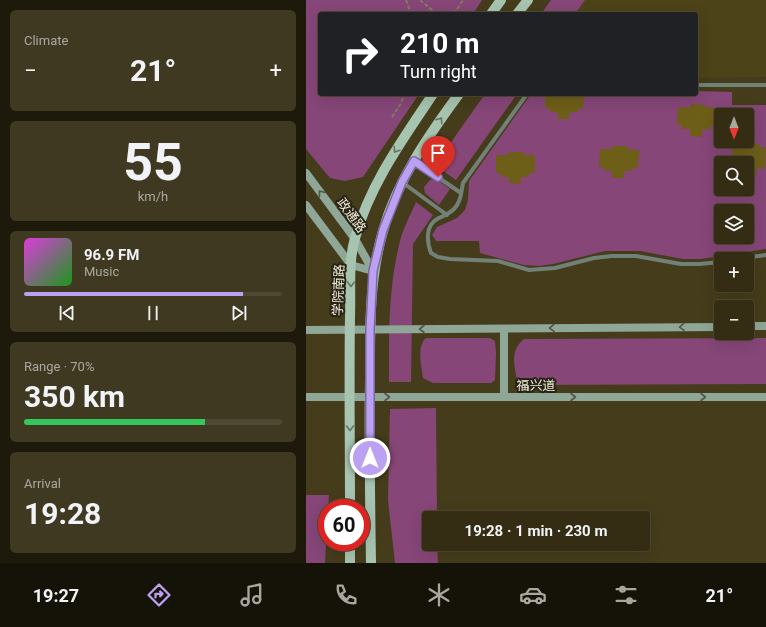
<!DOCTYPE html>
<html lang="en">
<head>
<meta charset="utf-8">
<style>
	body { margin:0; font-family:Roboto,"Noto Sans SC",sans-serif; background:#3f3922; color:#f1f3f6; height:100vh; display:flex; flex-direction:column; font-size:15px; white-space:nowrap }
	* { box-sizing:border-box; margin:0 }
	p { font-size:13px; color:#a9a8a0 }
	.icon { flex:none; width:22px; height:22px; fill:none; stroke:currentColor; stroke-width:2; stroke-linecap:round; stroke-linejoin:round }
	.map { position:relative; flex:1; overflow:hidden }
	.panel { display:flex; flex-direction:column; gap:10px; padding:10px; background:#1d190b; width:306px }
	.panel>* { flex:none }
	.top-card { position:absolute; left:12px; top:12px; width:380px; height:84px; border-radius:4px; box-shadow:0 4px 16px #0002,0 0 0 1px #4e4934; background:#202124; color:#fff; overflow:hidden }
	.needle { width:26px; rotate:180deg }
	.tools { position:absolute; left:408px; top:108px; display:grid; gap:8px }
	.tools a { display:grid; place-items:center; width:40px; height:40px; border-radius:4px; background:#342d14; box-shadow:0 4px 16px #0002,0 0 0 1px #4e4934; font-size:20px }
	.speed { position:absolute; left:12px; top:499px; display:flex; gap:8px; font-size:20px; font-weight:700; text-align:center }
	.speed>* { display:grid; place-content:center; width:52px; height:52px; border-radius:50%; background:#342d14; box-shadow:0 4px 16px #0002,0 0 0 1px #4e4934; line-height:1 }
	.speed .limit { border:6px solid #d22; background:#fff; color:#111 }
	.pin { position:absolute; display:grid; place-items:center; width:34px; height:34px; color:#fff; margin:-41px -17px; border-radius:50% 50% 50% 0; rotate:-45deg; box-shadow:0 0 4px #0007 }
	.pin .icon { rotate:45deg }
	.me { position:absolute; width:44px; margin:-22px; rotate:0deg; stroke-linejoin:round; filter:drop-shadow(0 0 3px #0008) }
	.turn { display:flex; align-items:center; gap:14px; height:84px; padding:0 16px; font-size:18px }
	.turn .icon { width:52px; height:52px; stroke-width:2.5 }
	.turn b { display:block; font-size:28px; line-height:34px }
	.big { font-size:30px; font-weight:700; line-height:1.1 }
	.panel .tile { flex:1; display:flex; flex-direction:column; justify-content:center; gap:6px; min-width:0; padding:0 14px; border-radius:6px; background:#3f3922 }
	.panel .dial { align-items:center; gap:0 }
	.dial b { font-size:52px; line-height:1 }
	.song { display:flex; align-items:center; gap:12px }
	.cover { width:48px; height:48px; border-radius:6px; background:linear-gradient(135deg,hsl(300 70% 55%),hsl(120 70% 35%)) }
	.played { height:4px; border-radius:2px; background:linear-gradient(90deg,#bca0f2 85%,#4e4934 85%) }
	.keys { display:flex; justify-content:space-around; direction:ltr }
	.heat { display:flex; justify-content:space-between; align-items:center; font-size:22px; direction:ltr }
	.charge { height:6px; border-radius:3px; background:linear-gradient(90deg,#34c759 70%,#4e4934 0) }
	.trip { position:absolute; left:116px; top:511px; width:228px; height:40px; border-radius:4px; background:#342d14; box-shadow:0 4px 16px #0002,0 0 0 1px #4e4934; font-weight:700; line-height:40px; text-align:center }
	.menu { display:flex; height:64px; justify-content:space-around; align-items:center; background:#151208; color:#a9a8a0 }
	.menu .icon { width:28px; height:28px }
	.menu .on { color:#bca0f2 }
	.menu b { font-size:18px; color:#f1f3f6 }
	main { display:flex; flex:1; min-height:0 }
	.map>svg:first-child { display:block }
	.built { fill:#4d4319 }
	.green { fill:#864678; fill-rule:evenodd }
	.building { fill:#6d5e18 }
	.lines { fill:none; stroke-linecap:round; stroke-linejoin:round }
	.path { stroke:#827b5f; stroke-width:2; stroke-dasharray:4 2; stroke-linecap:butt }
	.lane { stroke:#728177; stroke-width:4 }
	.secondary { stroke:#8fa797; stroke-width:8 }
	.primary { stroke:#a6c4b0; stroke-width:10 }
	.oneway { stroke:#667462 }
	.oneway2 { stroke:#515849 }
	.route-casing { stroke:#7a689d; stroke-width:10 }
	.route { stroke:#bca0f2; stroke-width:7 }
	.labels { text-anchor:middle; stroke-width:4; stroke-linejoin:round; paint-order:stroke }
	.street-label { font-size:13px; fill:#f1ecd9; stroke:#272415 }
</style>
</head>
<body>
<main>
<section class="panel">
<div class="tile"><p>Climate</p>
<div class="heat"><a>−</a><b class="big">21°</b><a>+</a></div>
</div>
<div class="tile dial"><b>55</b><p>km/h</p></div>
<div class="tile">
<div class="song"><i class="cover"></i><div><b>96.9 FM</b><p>Music</p></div></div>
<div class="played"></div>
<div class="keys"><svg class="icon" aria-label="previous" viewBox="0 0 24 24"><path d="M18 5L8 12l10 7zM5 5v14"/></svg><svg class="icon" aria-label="pause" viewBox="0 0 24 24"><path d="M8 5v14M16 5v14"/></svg><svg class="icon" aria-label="next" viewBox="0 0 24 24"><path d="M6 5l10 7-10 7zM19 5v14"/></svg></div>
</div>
<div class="tile"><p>Range · 70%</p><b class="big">350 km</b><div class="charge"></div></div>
<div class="tile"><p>Arrival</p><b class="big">19:28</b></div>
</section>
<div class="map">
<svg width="460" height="563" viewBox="0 0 460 563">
	<rect width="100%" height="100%" fill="#453c1b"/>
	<path class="built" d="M279 0H460V77L390 78V14H269Z"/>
	<g class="green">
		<path d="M0 0H176L167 14H14V94H113L57 177 39 181 24 178 0 149Z"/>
		<path d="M245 0H279L269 14H235Z"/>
		<path d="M390 91 426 92V105H460V249L395 259H377L334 251H299L247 264 233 266 218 265 174 253 173 241H130L126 235 131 227 151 218 159 210 162 200 163 181 225 94H390ZM415 115H441V141H415ZM415 163H441V189H415ZM415 211H441V237H415Z"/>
		<path d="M179 94H211L150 180 133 168 131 162Z"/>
		<path d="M130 179 144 189 133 205 119 193 118 187 124 180Z"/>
		<path d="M110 202 127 215 107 244 105 382H83C83 336 82 291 93 245 96 230 104 216 110 202Z"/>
		<path d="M120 338H184L189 341 190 353 189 380 185 383H127L117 378C116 366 110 347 120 338Z"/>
		<path d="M460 338V384L217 385 211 380C208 365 204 350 218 339Z"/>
		<path d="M130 408 131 518H123V544H131L132 563H89L82 500 84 409Z"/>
		<path d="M0 495H23L19 563H0Z"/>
	</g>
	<g class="building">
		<path d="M239 94H278L277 109H272V112H264L263 119H251L252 112H244V108H239Z"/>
		<path d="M384 104 399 105V107L410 108V126H404V130L396 129V137L384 136V129H376V125H371L372 107 384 108Z"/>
		<path d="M438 143 453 144V147H460L459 169 451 168 450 176 441 175V163H426V146L438 147Z"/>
		<path d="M306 146H321V149L333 150 332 168 327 167V171H318V178H306V171H298V167H293L294 149H306Z"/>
		<path d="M203 152H218L217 155H229V173H223V177H215V184L203 183V177H195V173H190V155H202Z"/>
	</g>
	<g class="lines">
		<g class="path">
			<path d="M100 0 105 14"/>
			<path d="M114 0 131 14"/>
			<path d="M85 12 87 14"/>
			<path d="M148 14 157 0"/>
			<path d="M86 117 94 105 99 94"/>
		</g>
		<g class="lane">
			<path d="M390 85H460"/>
			<path d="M221 94 157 183C155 193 155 202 148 209 143 214 137 216 131 219 119 226 121 242 125 253L132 257 144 259 192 261 223 270 249 268 288 258 306 256H330L375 264H393L415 262"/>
			<path d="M108 161 155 193"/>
			<path d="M96 182 141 215"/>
			<path d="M430 259 460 255"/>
		</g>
		<g class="secondary">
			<path d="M0 173 49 239 67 271"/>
			<path d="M0 205 45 265 67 271"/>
			<path d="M441 326H460"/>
			<path d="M198 329V397"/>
			<path d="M0 330 415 327"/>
			<path d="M0 397H460"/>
		</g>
		<g class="primary">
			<path d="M185 14 195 0"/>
			<path d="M211 14 222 0"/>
			<path d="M44 508C44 444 43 380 44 316 45 291 42 262 49 238 64 184 97 139 127 94"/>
			<path d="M44 563V542"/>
			<path d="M65 563C64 501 63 440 64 378 64 329 63 279 77 231 91 181 122 136 153 94"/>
		</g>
	</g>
	<defs><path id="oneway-chevron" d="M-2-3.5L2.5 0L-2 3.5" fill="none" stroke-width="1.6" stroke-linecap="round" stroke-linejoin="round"/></defs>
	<g class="oneway">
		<use href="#oneway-chevron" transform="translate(134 120) rotate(-56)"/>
		<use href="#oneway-chevron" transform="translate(90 150) rotate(123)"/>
		<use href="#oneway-chevron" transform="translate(45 284) rotate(91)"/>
		<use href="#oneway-chevron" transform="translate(44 428) rotate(90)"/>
	</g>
	<g class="oneway2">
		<use href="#oneway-chevron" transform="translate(15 193) rotate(-127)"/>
		<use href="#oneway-chevron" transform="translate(376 327) rotate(179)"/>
		<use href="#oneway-chevron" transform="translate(246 328) rotate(179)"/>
		<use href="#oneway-chevron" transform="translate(116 329) rotate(180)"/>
		<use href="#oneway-chevron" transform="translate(81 397)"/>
		<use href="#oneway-chevron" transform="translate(267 397)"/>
		<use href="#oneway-chevron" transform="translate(397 397)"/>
	</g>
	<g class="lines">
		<defs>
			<path id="route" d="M64 458V330L67 271 77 230 96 182 108 161 132 177"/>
		</defs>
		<use href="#route" class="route-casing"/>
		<use href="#route" class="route"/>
	</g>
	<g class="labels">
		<g class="street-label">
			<text transform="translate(46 215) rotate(54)" y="5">政通路</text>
			<text transform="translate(32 290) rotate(-88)" y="5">学院南路</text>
			<text x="230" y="390">福兴道</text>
		</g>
	</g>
</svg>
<div class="tools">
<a><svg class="needle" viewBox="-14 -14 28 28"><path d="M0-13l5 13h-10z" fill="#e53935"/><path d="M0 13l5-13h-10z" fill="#a9a8a0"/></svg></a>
<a><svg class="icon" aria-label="search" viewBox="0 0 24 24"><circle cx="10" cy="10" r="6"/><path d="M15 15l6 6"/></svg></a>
<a><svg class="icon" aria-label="layers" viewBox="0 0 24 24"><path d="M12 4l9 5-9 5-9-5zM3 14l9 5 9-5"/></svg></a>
<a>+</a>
<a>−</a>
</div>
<div class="speed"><div class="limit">60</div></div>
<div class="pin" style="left:132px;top:177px;background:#d93025"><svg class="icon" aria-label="arrive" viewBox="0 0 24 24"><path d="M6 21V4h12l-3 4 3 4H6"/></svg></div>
<svg class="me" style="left:64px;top:458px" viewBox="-20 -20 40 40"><circle r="17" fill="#bca0f2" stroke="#fff" stroke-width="3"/><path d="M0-11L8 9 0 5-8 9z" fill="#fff"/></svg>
<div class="trip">19:28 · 1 min · 230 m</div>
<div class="top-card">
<div class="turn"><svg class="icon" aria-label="right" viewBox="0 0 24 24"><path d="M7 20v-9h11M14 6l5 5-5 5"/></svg><div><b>210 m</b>Turn right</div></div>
</div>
</div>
</main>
<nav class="menu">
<b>19:27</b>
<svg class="icon on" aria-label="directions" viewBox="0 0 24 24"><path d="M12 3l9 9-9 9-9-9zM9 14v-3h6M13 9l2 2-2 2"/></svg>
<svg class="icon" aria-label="music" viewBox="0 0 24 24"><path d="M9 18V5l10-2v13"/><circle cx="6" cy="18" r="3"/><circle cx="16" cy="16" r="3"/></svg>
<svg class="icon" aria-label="phone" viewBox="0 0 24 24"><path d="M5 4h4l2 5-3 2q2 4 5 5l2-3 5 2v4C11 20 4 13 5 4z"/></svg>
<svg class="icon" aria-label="climate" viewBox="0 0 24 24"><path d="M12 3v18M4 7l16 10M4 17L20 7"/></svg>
<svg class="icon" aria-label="car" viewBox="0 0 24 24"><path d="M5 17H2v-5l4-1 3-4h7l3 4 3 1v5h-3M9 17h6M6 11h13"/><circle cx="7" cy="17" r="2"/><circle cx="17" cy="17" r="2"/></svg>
<svg class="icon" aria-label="filters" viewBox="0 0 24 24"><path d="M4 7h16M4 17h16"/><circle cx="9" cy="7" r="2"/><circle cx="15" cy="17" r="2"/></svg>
<b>21°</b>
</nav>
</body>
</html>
